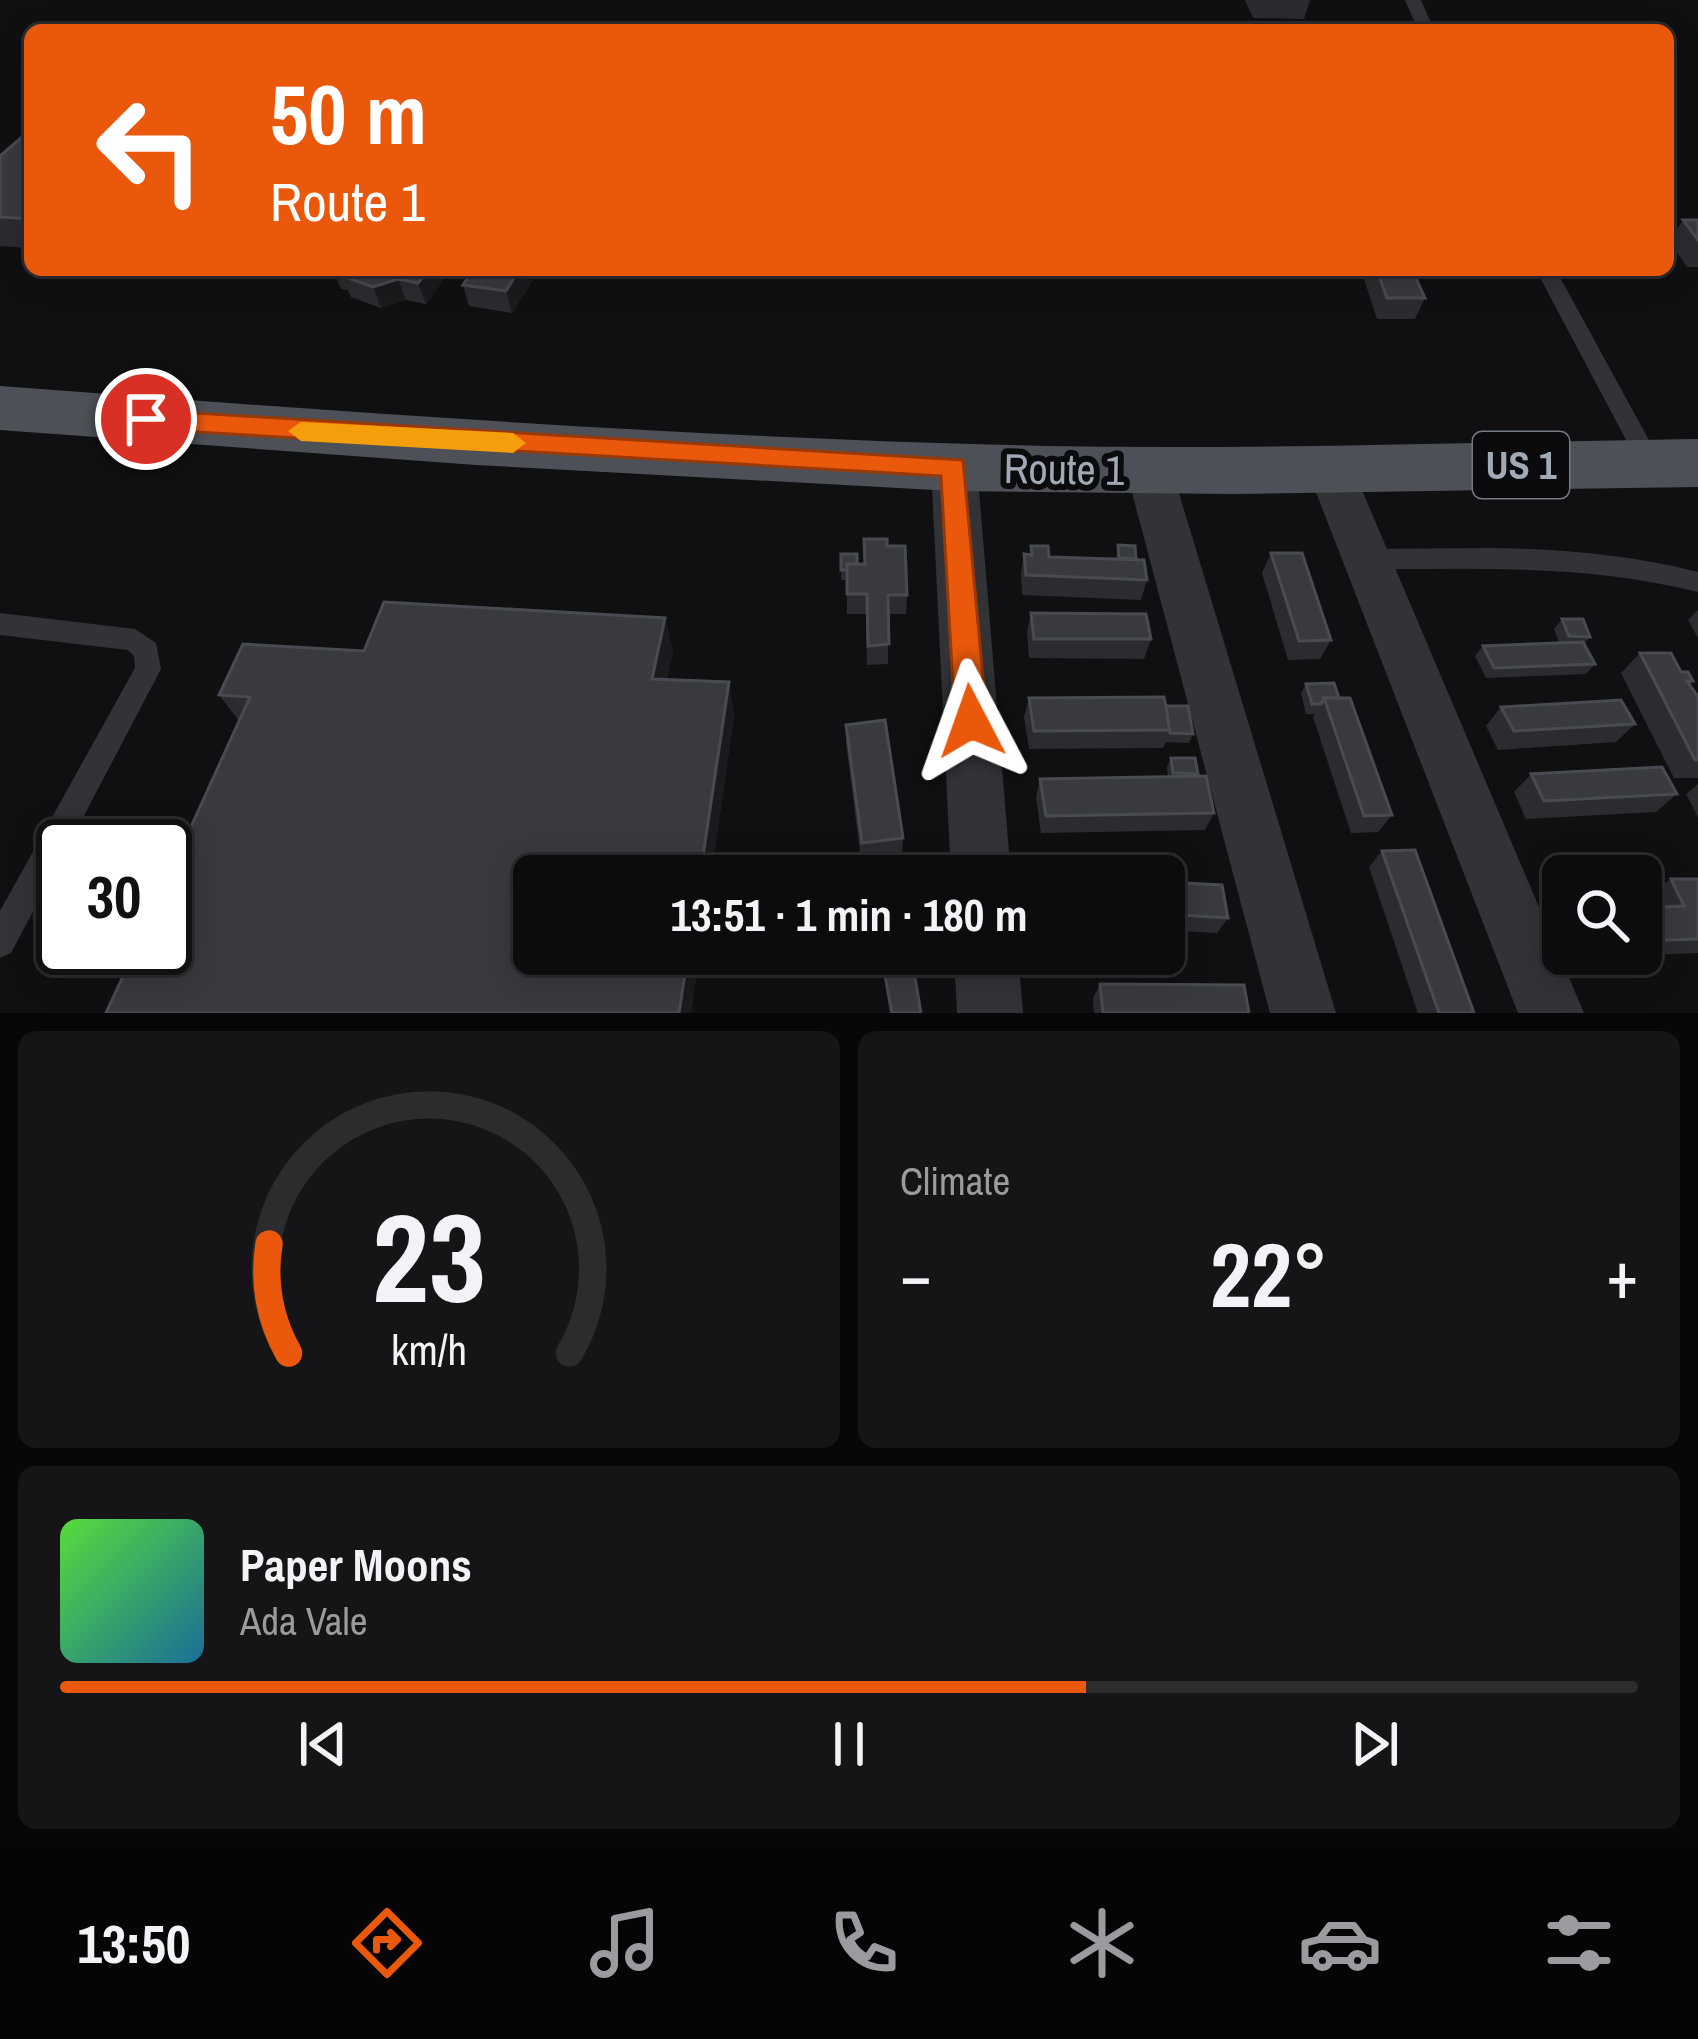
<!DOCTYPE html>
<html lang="en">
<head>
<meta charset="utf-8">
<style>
	body { margin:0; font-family:"Archivo Narrow",sans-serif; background:#151517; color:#f1f3f6; height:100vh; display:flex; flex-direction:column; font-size:45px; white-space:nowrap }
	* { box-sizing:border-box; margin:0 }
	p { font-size:39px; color:#9a9b9e }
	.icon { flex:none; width:66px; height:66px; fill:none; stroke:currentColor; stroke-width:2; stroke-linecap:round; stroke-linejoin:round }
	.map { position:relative; height:1013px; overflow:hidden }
	.side { display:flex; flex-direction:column; gap:18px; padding:18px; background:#070708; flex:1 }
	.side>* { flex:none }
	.top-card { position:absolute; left:24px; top:24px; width:1650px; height:252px; border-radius:18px; box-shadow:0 6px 30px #0003,0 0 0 3px #2c2c2e; background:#ea580c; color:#fff; overflow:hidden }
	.tools { position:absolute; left:1542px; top:855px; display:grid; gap:24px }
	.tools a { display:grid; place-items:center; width:120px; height:120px; border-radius:18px; background:#0c0c0e; box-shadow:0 6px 30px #0003,0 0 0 3px #2c2c2e; font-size:60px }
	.speed { position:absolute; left:36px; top:819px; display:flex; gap:24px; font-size:60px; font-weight:700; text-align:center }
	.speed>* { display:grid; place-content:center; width:156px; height:156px; border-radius:50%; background:#0c0c0e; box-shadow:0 6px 30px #0003,0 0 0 3px #2c2c2e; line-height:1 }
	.speed .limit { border:6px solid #111; border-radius:18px; background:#fff; color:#111 }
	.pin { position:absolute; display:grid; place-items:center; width:102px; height:102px; color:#fff; margin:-51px; border:6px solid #fff; border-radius:50%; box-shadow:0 3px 12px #0007 }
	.me { position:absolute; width:132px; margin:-66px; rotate:356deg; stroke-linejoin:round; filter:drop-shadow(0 0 9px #0008) }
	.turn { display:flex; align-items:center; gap:42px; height:252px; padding:0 48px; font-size:54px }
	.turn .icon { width:156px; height:156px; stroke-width:2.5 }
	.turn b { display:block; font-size:84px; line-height:102px }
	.big { font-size:90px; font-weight:700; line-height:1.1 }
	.side .tile { flex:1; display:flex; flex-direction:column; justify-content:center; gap:18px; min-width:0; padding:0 42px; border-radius:18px; background:#151517 }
	.side .dial { align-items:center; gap:0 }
	.dial svg { height:312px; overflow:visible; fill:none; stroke:#2c2c2e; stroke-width:7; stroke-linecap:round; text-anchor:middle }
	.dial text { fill:#f1f3f6; stroke:none }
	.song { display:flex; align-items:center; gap:36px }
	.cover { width:144px; height:144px; border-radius:18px; background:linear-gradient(135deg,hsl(110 70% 55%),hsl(200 70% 35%)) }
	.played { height:12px; border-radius:6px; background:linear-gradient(90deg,#ea580c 65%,#2c2c2e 65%) }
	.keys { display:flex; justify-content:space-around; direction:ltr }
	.heat { display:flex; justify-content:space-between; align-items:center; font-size:66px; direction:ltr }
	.side .tiles { flex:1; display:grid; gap:18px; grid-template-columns:1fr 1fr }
	.tile:last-child { grid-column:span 2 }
	.trip { position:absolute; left:513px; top:855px; width:672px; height:120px; border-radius:18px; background:#0c0c0e; box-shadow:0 6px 30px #0003,0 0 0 3px #2c2c2e; font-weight:700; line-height:120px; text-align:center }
	.tab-bar { display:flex; height:192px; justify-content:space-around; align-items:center; background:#050506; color:#9a9b9e }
	.tab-bar .icon { width:84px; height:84px }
	.tab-bar .current { color:#ea580c }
	.tab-bar b { font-size:54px; color:#f1f3f6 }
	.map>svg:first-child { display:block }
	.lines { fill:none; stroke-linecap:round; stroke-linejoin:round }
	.service { fill:#313337; fill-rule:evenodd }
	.minor { fill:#313337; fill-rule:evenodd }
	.primary { fill:#4d5056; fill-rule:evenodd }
	.wall { fill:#2c2c30 }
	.shaded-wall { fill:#1b1b1e }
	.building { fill:#383a3e; stroke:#484b51; stroke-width:3 }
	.route { fill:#ea580c; stroke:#983908; stroke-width:3 }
	.slow { fill:#f59e0b }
	.labels { text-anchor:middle; stroke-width:12; stroke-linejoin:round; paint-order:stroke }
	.shield { fill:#0b0b0d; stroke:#737a82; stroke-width:3 }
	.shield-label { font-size:39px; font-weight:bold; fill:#a0a9b4 }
	.street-label { font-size:42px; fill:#a0a9b4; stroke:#0b0b0d }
</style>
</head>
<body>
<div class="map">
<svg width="1698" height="1013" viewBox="0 0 1698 1013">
	<rect width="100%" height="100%" fill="#101012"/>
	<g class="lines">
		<g class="service">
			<path d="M1405 0H1421L1434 30H1418Z"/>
			<path d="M1536 270H1556L1662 464 1658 470H1642Z"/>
			<path d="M1491 548C1562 549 1629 555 1698 572V592C1588 564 1478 569 1366 569L1357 566 1354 559 1357 552 1366 549Z"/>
			<path d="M0 613 135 629 156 643 161 669 68 846H63V855L11 953 0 958V911L135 668 134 656 128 650 0 635Z"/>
		</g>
		<g class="minor">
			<path d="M954 450 970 455 977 467 1011 876H951L931 467 938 455Z"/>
			<path d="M1330 452 1347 457 1353 469 1584 1013H1518L1307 469 1313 457Z"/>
			<path d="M1149 453 1166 458 1172 470 1336 1013H1270L1126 470 1132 458Z"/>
			<path d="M954 954H1018L1023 1013H957Z"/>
		</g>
		<path class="primary" d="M0 386C347 412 695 438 1044 446 1262 450 1480 442 1698 439V487L1232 494 953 491 476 465 0 430Z"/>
	</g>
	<g class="wall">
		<path d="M1245 0H1310L1304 19 1253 18Z"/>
		<path d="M30 131V248L0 246V156Z"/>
		<path d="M1683 220H1698V267H1687L1669 241Z"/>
		<path d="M333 270H445L447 275 426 304 406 300 381 308 351 297 348 290 341 289Z"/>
		<path d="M539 270 512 313 469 306 463 285Z"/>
		<path d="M1365 270H1418L1419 274 1417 280 1425 298 1415 319H1377L1363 276Z"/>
		<path d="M864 539 887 546 907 595 906 614H888V664L867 665 866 614H847V580H841V554L857 564H864Z"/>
		<path d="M1118 545 1136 560 1147 580 1141 600 1022 595 1021 574 1024 554H1030L1031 546 1049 557 1116 559Z"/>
		<path d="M1271 553 1331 640 1320 659 1288 660 1262 573Z"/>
		<path d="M384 602 665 618 673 652 667 679 729 682 734 716 711 876H534V954H699L691 1013H106L136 948H165V884L239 721 219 695 243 644 364 651Z"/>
		<path d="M1698 610V638L1688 620Z"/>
		<path d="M1031 613 1151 639 1144 659 1029 658 1027 633Z"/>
		<path d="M1562 619 1590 637 1584 644 1595 664 1586 674 1486 678 1475 656 1483 646 1559 643 1554 629Z"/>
		<path d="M1640 653 1681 672 1693 681 1689 685 1698 697V778H1674L1621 673Z"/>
		<path d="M1306 684 1339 698 1392 815 1378 832 1351 833 1313 717 1315 714H1306L1301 693Z"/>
		<path d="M1029 698 1166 706 1193 734 1189 743 1166 742 1163 748 1029 749 1024 717Z"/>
		<path d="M1501 707 1635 724 1616 742 1498 750 1486 726Z"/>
		<path d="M846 725 903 838 902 855 861 860 846 743Z"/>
		<path d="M1171 758 1198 774 1197 777 1214 813 1205 830 1041 833 1036 797 1040 779 1168 777 1167 767Z"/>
		<path d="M1531 774 1677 794 1656 812 1526 819 1514 792Z"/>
		<path d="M1698 784V817L1686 794Z"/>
		<path d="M1382 851 1474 1013H1418L1369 867Z"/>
		<path d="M1671 879H1698V953L1596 957 1595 954H1641V908L1655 907 1649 895Z"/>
		<path d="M1164 882 1228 918 1217 933 1164 930Z"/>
		<path d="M880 954H911L921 1013H890Z"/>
		<path d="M1100 984 1249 1013H1094L1093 998Z"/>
	</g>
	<g class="shaded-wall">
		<path d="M428 270H445L447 275 426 304 418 283Z"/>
		<path d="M519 270H539L512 313 506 291Z"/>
		<path d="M398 279 406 300 381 308 373 287Z"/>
		<path d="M665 618 673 652 661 712 652 679Z"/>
		<path d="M729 682 734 716 711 876H700Z"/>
		<path d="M688 954H699L691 1013H679Z"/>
	</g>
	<g class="building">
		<path d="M29 131 30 219 0 217V156Z"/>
		<path d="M1683 220H1698V240Z"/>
		<path d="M345 270H428L418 283 398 279 373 287 342 276 348 270Z"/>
		<path d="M473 270H519L506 291 463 285Z"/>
		<path d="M1377 270H1418L1419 274H1414L1425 298H1387Z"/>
		<path d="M864 539H887V546H905L907 595H888L889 644 868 646 867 594H847V564H865Z"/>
		<path d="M1118 545 1135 546 1136 559 1119 558Z"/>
		<path d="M1031 546H1048L1049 557 1144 560 1147 580 1026 575 1024 554 1032 555Z"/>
		<path d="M1271 553H1302L1331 640 1299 641Z"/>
		<path d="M841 554H857V564H847V570H841Z"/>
		<path d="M384 602 665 618 652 679 729 682 700 876H534V954H688L679 1013H106L136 948H165V884L250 697 219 695 243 644 364 651Z"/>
		<path d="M1031 613 1146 614 1151 639H1034Z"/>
		<path d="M1562 619H1583L1590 637 1569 636Z"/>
		<path d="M1583 642 1595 664 1494 668 1483 646Z"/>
		<path d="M1640 653H1671L1681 672H1688L1693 681H1687L1698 697V760H1695Z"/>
		<path d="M1334 683 1339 698H1324L1321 704H1312L1306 684Z"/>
		<path d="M1164 697 1171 730 1034 731 1029 698Z"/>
		<path d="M1324 698H1350L1392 815 1364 816Z"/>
		<path d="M1621 700 1635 724 1514 731 1501 707Z"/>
		<path d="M1166 706H1188L1193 734 1170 733Z"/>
		<path d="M885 720 903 838 862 843 846 725Z"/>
		<path d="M1171 758H1195L1198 774 1173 773Z"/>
		<path d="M1662 767 1677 794 1544 801 1531 774Z"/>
		<path d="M1206 776 1214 813 1046 816 1040 779Z"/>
		<path d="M1415 850 1474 1013H1439L1382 851Z"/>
		<path d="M1092 861 1141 863 1142 876H1093Z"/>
		<path d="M1671 879H1698V939L1641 941V908L1684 906Z"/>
		<path d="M1164 882 1222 885 1228 918 1164 914Z"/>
		<path d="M881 954H911L921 1013H892Z"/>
		<path d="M1100 984 1244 985 1249 1013H1103Z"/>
	</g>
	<path class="route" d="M146 410 963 460 987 721 982 731 971 735 960 731 955 721 941 476 146 429 133 419Z"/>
	<path class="slow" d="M301 422 513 433 526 443 513 453 301 441 288 431Z"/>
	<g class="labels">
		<rect class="shield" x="1473" y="432" width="96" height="66" rx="9"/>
		<g class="shield-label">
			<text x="1521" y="479">US 1</text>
		</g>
		<g class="street-label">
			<text transform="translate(1064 469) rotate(1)" y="15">Route 1</text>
		</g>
	</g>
</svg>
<div class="tools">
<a><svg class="icon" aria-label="search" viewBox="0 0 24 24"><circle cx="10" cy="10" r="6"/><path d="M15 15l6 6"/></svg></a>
</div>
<div class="speed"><div class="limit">30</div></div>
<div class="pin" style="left:146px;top:419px;background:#d93025"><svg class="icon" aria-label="arrive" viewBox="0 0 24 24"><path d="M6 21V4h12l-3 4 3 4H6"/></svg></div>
<svg class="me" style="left:971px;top:721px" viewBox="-20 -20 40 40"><path d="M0-17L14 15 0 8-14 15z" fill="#ea580c" stroke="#fff" stroke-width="4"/></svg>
<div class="trip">13:51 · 1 min · 180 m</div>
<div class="top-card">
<div class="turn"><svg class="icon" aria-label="left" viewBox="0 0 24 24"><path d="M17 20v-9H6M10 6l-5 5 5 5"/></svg><div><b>50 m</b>Route 1</div></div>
</div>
</div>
<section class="side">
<div class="tiles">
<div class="tile dial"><svg viewBox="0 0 100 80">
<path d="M14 69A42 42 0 1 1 86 69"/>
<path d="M14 69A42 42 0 0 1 9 41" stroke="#ea580c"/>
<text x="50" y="56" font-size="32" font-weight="700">23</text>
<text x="50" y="72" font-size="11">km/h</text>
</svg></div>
<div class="tile"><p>Climate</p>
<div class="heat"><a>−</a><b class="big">22°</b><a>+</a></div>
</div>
<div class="tile">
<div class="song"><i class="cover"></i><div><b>Paper Moons</b><p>Ada Vale</p></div></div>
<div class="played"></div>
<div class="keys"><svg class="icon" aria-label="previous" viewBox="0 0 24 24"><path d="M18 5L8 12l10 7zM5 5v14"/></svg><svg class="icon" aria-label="pause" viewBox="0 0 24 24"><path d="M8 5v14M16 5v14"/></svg><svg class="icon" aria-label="next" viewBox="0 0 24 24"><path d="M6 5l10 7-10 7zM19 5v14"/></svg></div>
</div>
</div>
</section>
<nav class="tab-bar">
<b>13:50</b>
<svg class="icon current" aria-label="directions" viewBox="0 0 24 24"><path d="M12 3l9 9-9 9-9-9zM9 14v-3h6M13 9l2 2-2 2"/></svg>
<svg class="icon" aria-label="music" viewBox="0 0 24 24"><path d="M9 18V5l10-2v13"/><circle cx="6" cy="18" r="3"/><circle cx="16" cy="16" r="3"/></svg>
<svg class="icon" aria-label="phone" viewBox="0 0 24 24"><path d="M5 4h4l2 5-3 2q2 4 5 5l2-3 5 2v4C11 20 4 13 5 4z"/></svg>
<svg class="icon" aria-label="climate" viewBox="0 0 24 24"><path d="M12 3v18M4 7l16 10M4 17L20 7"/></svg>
<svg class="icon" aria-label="car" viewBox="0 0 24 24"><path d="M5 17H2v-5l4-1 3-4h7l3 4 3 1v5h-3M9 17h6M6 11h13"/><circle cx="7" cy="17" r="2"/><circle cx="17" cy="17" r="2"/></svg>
<svg class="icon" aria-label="filters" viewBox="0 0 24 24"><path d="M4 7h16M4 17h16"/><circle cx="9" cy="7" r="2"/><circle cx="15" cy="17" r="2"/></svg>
</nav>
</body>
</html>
